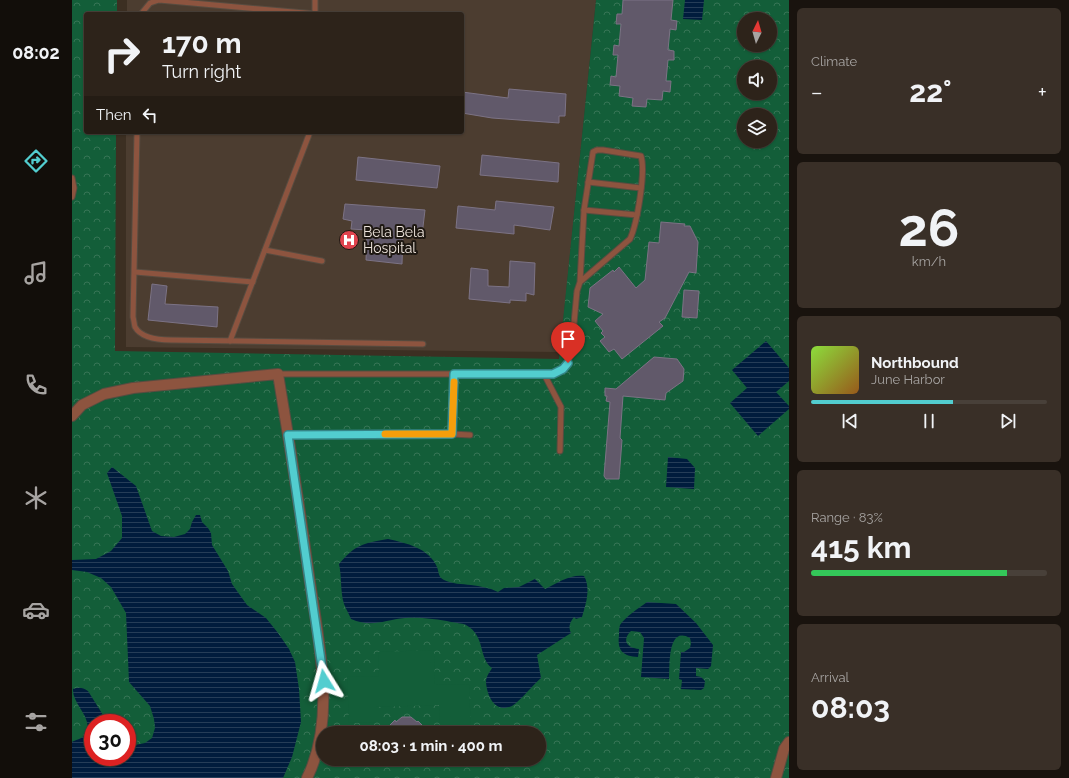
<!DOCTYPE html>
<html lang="en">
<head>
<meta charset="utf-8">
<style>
	body { margin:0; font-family:Raleway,sans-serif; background:#392f27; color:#f1f3f6; height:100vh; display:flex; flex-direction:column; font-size:15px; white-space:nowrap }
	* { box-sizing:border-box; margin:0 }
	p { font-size:13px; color:#a7a4a2 }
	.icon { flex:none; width:22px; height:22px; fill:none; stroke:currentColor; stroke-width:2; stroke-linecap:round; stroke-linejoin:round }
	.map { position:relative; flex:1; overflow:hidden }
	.side { display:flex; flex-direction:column; gap:8px; padding:8px; background:#19130e; width:280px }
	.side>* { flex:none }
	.banner { position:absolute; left:12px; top:12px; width:380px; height:122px; border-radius:4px; box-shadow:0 1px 3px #0004,0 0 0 1px #484039; background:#2d231a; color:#f1f3f6; overflow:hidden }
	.needle { width:26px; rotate:5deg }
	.fabs { position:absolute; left:665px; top:12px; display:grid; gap:8px }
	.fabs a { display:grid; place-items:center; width:40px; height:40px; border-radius:50%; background:#2d231a; box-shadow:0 1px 3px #0004,0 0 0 1px #484039; font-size:20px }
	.speed { position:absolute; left:12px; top:714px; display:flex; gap:8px; font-size:20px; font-weight:700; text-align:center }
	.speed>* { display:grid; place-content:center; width:52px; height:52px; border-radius:50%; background:#2d231a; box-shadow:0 1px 3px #0004,0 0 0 1px #484039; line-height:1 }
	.speed .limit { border:6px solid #d22; background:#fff; color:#111 }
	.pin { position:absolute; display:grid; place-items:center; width:34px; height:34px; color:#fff; margin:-41px -17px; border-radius:50% 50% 50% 0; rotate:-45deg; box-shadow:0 0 4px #0007 }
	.pin .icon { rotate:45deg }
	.me { position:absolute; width:44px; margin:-22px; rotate:352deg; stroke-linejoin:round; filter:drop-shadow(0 0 3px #0008) }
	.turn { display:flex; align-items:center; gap:14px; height:84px; padding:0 12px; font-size:18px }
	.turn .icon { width:52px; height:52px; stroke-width:2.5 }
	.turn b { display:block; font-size:28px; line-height:34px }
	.then { display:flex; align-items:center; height:38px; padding:0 12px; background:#0003; gap:8px; font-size:15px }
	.big { font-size:30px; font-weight:700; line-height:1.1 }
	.side .card { flex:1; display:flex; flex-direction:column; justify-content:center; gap:6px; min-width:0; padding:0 14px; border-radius:6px; background:#392f27 }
	.side .dial { align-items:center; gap:0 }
	.dial b { font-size:52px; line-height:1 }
	.song { display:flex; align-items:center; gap:12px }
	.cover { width:48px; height:48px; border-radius:6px; background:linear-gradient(135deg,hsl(90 70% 55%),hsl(30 70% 35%)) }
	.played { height:4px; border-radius:2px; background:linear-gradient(90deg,#52cdcf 60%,#484039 60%) }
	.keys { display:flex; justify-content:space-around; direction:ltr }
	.heat { display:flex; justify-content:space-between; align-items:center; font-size:22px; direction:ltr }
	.charge { height:6px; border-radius:3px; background:linear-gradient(90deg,#34c759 83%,#484039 0) }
	.trip { position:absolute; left:244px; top:726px; width:230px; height:40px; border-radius:20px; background:#2d231a; box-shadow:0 1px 3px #0004,0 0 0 1px #484039; font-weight:700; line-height:40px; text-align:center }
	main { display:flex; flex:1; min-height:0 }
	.menu { display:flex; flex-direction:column; width:72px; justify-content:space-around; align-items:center; background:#120e0a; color:#a7a4a2 }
	.menu .icon { width:28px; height:28px }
	.menu .current { color:#52cdcf }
	.menu b { font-size:18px; color:#f1f3f6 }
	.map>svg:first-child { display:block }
	.medical { fill:#4c3d30 }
	.park { fill:url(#park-crowns); fill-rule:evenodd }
	.garden { fill:#135e39 }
	.water { fill:url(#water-rules) }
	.building { fill:#61596a; stroke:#7c7385 }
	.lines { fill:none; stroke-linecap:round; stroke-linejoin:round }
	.lane-casing { stroke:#584c40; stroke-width:7 }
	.street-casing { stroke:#584c40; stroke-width:12 }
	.lane { stroke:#8d543f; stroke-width:5 }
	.street { stroke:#8d543f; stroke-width:10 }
	.route-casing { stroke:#358587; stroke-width:10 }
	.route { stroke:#52cdcf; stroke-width:7 }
	.slow { stroke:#f59e0b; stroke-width:7 }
	.labels { text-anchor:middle; stroke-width:4; stroke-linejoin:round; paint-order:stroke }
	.poi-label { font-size:14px; fill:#ece3db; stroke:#1e1812; text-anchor:start }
</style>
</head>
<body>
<main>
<nav class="menu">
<b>08:02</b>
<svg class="icon current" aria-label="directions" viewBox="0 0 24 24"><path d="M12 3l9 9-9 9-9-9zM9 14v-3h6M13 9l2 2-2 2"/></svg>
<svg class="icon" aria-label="music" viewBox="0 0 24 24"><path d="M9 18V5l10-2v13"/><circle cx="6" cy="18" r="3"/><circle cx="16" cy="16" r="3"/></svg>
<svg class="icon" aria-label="phone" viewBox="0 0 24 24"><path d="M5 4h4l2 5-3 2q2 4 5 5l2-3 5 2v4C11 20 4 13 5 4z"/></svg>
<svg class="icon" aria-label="climate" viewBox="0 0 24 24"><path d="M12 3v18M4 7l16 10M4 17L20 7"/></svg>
<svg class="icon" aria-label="car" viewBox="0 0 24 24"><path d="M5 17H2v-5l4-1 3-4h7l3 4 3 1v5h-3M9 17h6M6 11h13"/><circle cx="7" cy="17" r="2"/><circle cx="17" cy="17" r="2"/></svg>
<svg class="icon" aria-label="filters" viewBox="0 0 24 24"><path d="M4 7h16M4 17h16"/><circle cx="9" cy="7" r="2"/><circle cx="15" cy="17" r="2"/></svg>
</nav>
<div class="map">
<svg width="717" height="778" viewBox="0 0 717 778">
	<defs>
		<pattern id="park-crowns" width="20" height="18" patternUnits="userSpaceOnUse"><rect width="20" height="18" fill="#135e39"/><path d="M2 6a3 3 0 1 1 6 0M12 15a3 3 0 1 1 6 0" fill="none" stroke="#367555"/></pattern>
		<pattern id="water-rules" width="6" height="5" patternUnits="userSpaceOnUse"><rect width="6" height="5" fill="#001c3d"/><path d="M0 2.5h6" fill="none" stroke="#253d58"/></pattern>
	</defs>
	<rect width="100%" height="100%" fill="#3c2f22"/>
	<path class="medical" d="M55 0H524L488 352 54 347V132H390V14H55Z"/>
	<path class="park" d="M0 0H45V14H14V132H44L43 351 487 359 524 0H717V778H0ZM672 19H698V45H672ZM672 67H698V93H672ZM672 115H698V141H672ZM21 723H55V757H21ZM251 733H467V759H251Z"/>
	<path class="garden" d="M362 650 363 685 397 684 399 733H368L367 705 304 707V722L277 723 275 677 307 676 306 652Z"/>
	<g class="water">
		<path d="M613 0H632L630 20 611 19Z"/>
		<path d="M694 341 717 368V381L704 392 717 406V409L686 436 658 403 675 388 660 370Z"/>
		<path d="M596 457 615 459 623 468 622 489 594 487Z"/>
		<path d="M40 467 64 486 80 531 89 536 102 537 113 534 118 529 120 522 124 515H128L130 522 136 528 139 533 140 545 156 571 160 584 175 605 194 618 206 633 217 649 223 662 227 689 229 722 220 757 211 778H0V742C3 740 9 739 12 736 25 721 0 705 1 689 7 687 10 687 16 691L36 723H21V757H55V743L63 745 73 743 80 738 83 728 82 719 78 706 57 682 54 613 39 587 29 578 15 572 0 570V560L24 559 39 551 50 538V516L35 473Z"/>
		<path d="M316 539C334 543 357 548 365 567 367 572 366 577 372 580 380 584 390 584 399 585 408 586 418 588 426 592L432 588 447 587 463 579 473 589C485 583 499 574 512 576 519 588 514 604 510 617L504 619 502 617C498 622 496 627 499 633L465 655 469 678C462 684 447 702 440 706 423 714 415 696 414 682 414 676 418 672 420 668 406 658 414 636 394 625 390 623 383 623 379 622 366 619 346 617 333 618 312 620 300 628 279 619 277 614 274 609 272 604 268 591 270 577 267 564 283 545 291 543 316 539Z"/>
		<path d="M575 602 604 604 624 623 641 645 639 666 636 669 624 668V676L629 677 633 681 632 688 629 690 609 689 610 680 607 679 609 652H612L618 648 619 643 618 638C595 625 598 666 597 679L569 677 572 638 568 632 559 631C549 641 556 648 567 649L566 657C551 656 545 651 547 635 547 632 547 628 548 625 553 617 567 608 575 602Z"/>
	</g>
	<g class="building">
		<path d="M551 0H601L599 20 605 21 604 30 598 29 596 50 602 51V60H596L594 81H599L598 92 591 91 590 100 575 99 574 107 560 106 561 98 547 96 548 86 538 85 539 76 544 77 546 55H541L542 45 547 46 549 24H544L545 14H550Z"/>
		<path d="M437 89 494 94 493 116H487V123L420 118 390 113V92L436 98Z"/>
		<path d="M410 155 487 163 486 182 408 175Z"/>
		<path d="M286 157 368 166 365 188 284 180Z"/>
		<path d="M424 201 482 207 478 230 442 225V234L384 228 386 206 423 210Z"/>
		<path d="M273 204 353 210 350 235 331 234 330 264 294 260 295 230 279 229 280 221 271 219Z"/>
		<path d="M589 222 613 224 612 226H618L626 242 624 273 617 272 593 318 587 322 591 326 550 359 542 349 537 352 528 341 533 337 529 333 531 331 523 321 531 314 516 307 518 288 541 270 542 272 547 267 564 288 573 280 577 242 587 243Z"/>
		<path d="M438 261 463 263 462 295 454 293V301L438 300V303L397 299 399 268 416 270V286L437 287Z"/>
		<path d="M80 284 95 286 93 304 146 307 145 327 76 320Z"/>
		<path d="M612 290 627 291 625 318 610 317Z"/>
		<path d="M582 357 605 359 612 369 611 381 594 393 593 400 551 396 548 438 550 440 547 479H534L532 476 538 402 534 401 535 396H533V388L544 389Z"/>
		<path d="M330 717H339L345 722 346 721 358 733H343L340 729 336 733H310L323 720 324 722Z"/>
	</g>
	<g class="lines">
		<defs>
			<g id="lane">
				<path d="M243 0V14"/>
				<path d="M69 14 78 3 87 0 244 14"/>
				<path d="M65 132 61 317C62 320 62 324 63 327 70 339 88 340 99 340L351 344"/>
				<path d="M0 178 2 188 0 197"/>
				<path d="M516 182 569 188"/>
				<path d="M512 210 565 215"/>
				<path d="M193 250 250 261"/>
				<path d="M63 272 181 282"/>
				<path d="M158 341 238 132"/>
				<path d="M206 374H481L491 369 499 355 505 291 508 282 558 239C565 224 574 172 569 156L531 150H525L521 152 512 210 508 282"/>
				<path d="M472 374 489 407 488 451"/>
				<path d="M380 434 382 374"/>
				<path d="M216 435 380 434 398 435"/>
			</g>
			<g id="street">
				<path d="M0 416 10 405 32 394 61 388 206 374C217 439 227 504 236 569 245 635 266 716 235 778"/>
				<path d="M704 778 712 749 717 742"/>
			</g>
		</defs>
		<use href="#lane" class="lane-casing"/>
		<use href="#street" class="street-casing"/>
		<use href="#lane" class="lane"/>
		<use href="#street" class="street"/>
	</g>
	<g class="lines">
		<defs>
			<path id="route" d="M252 681 216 435 380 434 382 374H481L491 369 496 363"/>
		</defs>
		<use href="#route" class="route-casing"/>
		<use href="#route" class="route"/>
		<path class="slow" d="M313 434H380L382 382"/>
	</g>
	<defs>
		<symbol id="hospital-disc" viewBox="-11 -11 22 22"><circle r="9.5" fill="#e0444e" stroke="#1e1812"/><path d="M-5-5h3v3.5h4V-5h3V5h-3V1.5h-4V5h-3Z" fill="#fff"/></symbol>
	</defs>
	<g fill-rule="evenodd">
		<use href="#hospital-disc" x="266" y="229" width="22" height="22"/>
	</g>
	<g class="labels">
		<g class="poi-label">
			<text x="291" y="237">Bela Bela<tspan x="291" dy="16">Hospital</tspan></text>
		</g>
	</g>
</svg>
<div class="fabs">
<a><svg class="needle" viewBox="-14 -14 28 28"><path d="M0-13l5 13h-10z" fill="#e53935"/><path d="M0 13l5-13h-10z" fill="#a7a4a2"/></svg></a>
<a><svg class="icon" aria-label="sound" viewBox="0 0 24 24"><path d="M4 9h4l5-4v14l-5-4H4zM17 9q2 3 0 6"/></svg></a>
<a><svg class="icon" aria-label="layers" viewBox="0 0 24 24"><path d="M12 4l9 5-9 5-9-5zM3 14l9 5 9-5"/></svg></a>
</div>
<div class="speed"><div class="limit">30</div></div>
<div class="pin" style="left:496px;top:363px;background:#d93025"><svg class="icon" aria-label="arrive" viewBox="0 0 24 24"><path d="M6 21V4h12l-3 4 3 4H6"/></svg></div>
<svg class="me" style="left:252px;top:681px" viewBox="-20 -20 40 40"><path d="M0-17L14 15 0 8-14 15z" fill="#52cdcf" stroke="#fff" stroke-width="4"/></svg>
<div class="trip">08:03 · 1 min · 400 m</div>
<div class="banner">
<div class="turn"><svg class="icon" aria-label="right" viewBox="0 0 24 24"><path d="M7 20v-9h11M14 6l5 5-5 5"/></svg><div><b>170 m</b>Turn right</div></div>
<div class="then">Then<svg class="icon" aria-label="left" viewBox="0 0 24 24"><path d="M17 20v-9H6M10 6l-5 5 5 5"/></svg></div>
</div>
</div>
<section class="side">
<div class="card"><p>Climate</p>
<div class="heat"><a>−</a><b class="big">22°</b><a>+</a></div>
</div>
<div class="card dial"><b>26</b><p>km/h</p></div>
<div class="card">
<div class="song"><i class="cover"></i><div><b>Northbound</b><p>June Harbor</p></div></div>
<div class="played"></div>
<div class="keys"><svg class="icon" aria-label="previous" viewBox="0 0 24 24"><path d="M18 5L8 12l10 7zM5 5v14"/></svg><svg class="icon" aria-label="pause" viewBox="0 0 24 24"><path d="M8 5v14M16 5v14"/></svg><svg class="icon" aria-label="next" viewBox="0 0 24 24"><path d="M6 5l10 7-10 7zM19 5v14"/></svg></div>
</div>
<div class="card"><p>Range · 83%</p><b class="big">415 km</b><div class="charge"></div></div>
<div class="card"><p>Arrival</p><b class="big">08:03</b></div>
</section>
</main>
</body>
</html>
